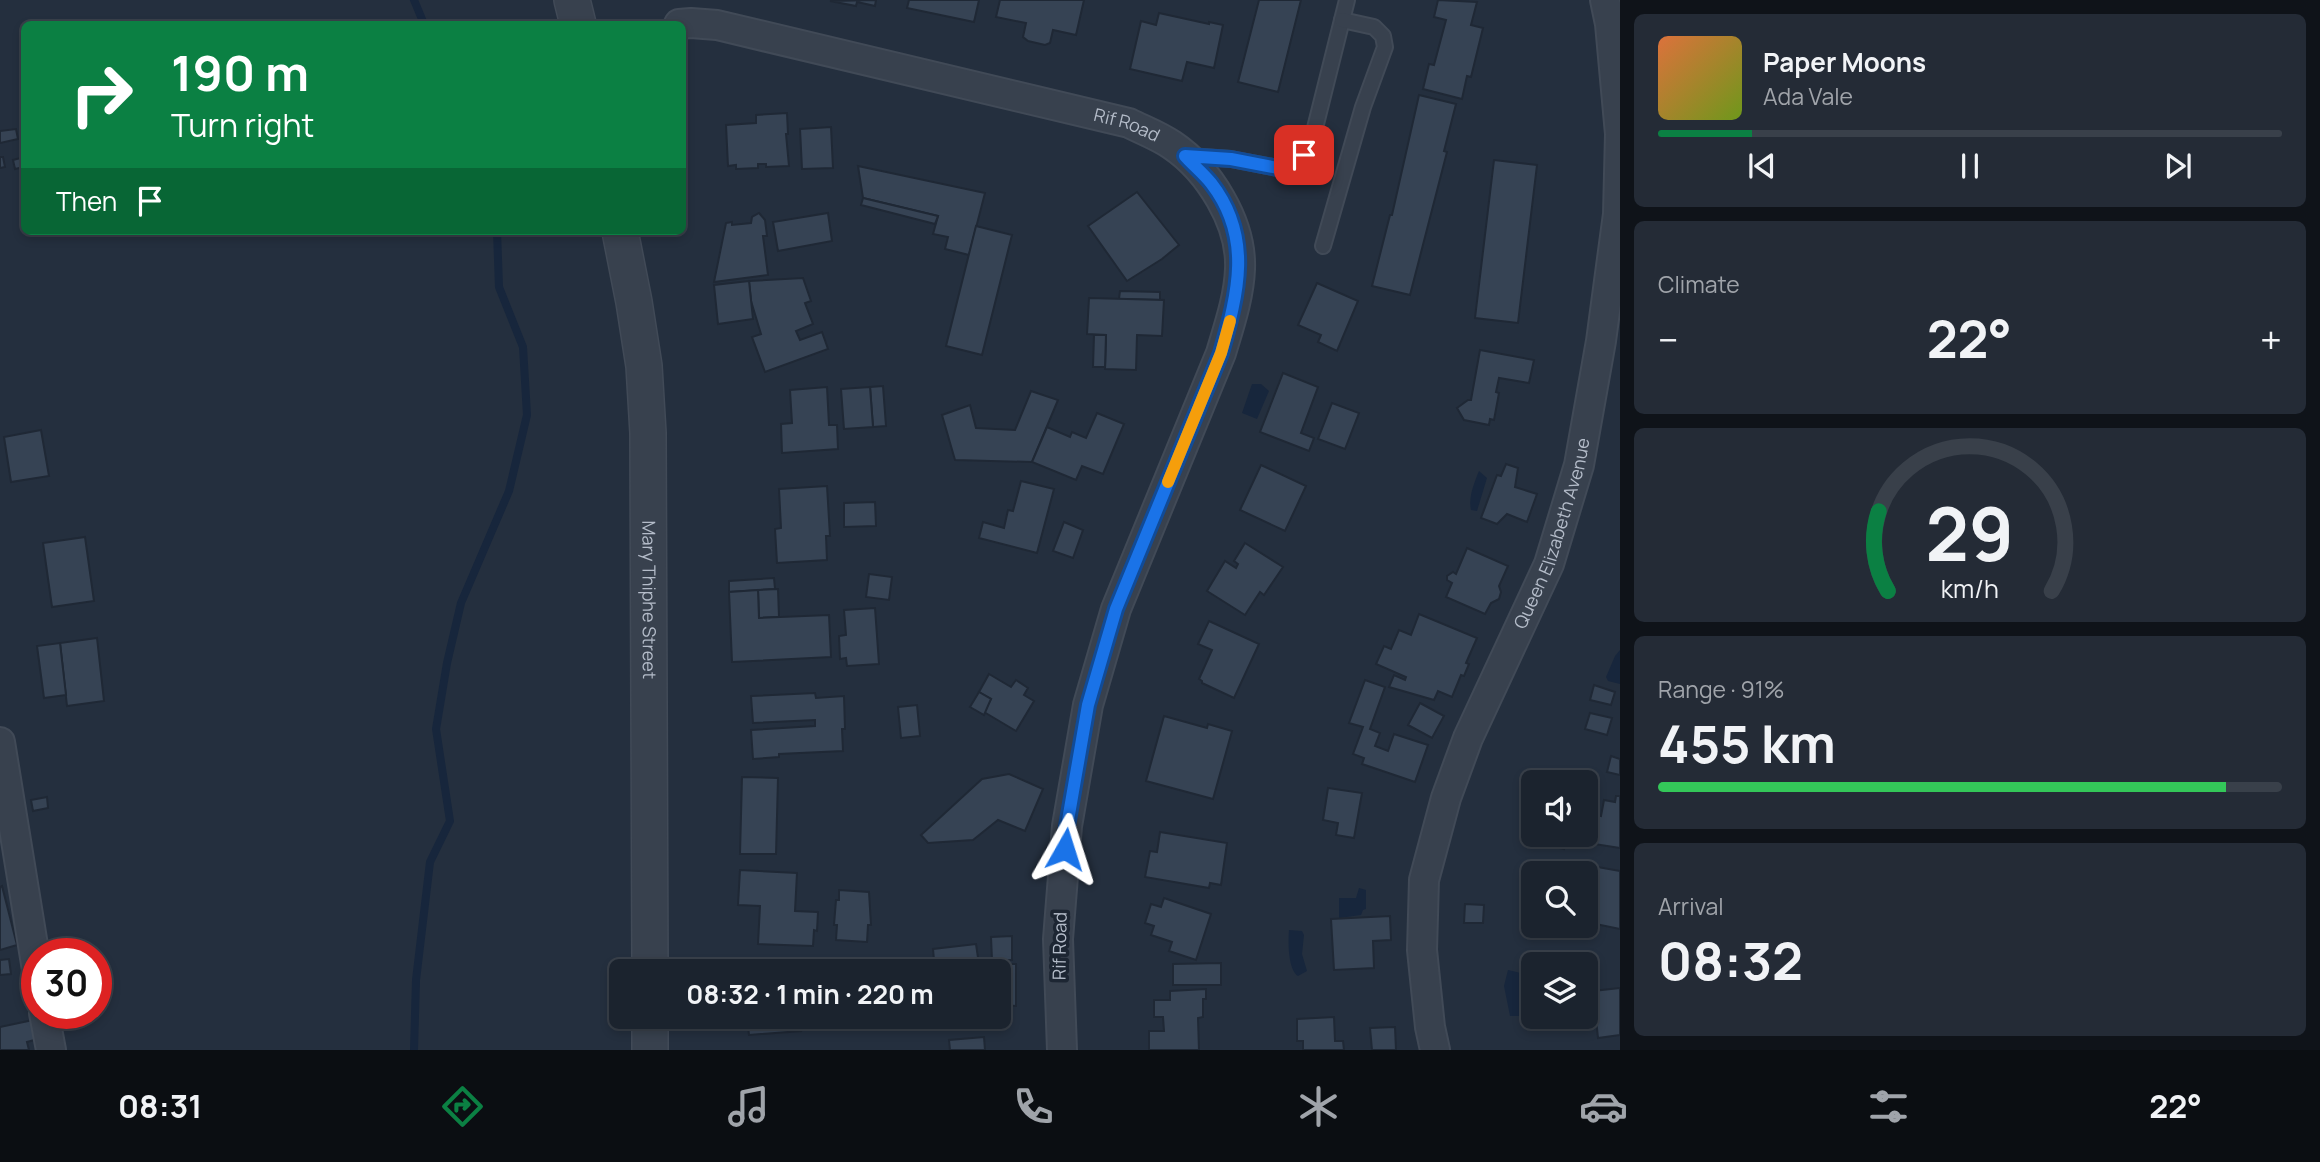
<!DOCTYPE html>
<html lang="en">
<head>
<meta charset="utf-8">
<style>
	body { margin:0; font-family:Manrope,sans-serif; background:#242b36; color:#f1f3f6; height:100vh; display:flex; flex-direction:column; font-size:26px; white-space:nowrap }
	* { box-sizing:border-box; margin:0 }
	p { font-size:23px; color:#a0a4aa }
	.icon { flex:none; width:38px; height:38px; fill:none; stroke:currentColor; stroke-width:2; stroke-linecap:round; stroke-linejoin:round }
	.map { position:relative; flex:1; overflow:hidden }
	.panel { display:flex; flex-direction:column; gap:14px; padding:14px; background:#0f1319; width:700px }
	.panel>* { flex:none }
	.hud { position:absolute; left:21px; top:21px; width:665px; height:214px; border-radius:10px; box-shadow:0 4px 10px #0003,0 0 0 2px #39404a; background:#0b8043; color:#fff; overflow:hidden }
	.buttons { position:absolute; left:1521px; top:770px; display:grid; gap:14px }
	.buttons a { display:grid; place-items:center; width:77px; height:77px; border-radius:10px; background:#1b232e; box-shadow:0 4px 10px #0003,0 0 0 2px #39404a; font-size:35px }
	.speed { position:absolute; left:21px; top:938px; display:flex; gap:14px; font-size:35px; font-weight:700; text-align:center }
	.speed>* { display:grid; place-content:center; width:91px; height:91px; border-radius:50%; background:#1b232e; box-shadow:0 4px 10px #0003,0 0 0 2px #39404a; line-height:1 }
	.speed .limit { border:10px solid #d22; background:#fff; color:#111 }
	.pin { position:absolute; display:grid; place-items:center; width:60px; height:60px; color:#fff; margin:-30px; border-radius:14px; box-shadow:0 4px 10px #0006 }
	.me { position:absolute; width:77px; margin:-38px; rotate:6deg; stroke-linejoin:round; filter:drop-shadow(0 0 5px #0008) }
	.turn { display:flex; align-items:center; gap:24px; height:147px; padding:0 35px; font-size:32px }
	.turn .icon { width:91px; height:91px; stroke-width:2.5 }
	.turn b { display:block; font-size:49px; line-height:60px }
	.then { display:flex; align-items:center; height:66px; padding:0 35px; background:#0003; gap:14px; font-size:26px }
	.big { font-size:52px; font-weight:700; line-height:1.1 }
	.panel .widget { flex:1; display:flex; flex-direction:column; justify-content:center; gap:10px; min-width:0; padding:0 24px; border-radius:10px; background:#242b36 }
	.panel .dial { align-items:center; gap:0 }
	.dial svg { height:182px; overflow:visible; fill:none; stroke:#39404a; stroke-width:7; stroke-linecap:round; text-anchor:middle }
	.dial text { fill:#f1f3f6; stroke:none }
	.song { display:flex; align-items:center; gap:21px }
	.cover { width:84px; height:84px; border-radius:10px; background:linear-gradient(135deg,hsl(20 70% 55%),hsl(80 70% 35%)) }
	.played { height:7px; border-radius:4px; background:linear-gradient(90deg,#0b8043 15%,#39404a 15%) }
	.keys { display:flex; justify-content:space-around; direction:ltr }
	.heat { display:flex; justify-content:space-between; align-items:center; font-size:38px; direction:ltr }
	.charge { height:10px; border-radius:5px; background:linear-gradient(90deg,#34c759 91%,#39404a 0) }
	.trip { position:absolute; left:609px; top:959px; width:402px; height:70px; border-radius:10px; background:#1b232e; box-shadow:0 4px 10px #0003,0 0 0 2px #39404a; font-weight:700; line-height:70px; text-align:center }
	.dock { display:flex; height:112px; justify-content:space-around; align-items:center; background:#0b0e12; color:#a0a4aa }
	.dock .icon { width:49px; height:49px }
	.dock .on { color:#0b8043 }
	.dock b { font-size:32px; color:#f1f3f6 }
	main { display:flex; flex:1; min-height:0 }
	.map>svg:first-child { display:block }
	.water { fill:#17263c }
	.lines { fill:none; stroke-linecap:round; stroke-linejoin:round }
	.stream { stroke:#17263c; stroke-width:8 }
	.building { fill:#364354; stroke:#1f2835; stroke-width:2 }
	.service-casing { stroke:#414a57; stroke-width:18 }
	.minor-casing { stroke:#414a57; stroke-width:32 }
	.tertiary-casing { stroke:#414a57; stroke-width:38 }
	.service { stroke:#38414e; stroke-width:14 }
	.minor { stroke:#38414e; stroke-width:28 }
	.tertiary { stroke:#38414e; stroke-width:35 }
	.route-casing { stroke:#114b97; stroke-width:18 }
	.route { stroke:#1a73e8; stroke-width:12 }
	.slow { stroke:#f59e0b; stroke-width:12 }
	.labels { text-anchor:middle; stroke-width:7; stroke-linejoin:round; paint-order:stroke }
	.street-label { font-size:18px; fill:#b4bcc9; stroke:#1d2633 }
</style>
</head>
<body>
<main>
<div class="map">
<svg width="1620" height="1050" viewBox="0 0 1620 1050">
	<rect width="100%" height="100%" fill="#242f3e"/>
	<g class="water">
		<path d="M1252 384H1261L1269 391 1257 419 1242 413Z"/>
		<path d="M1479 471 1487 478 1477 511 1471 510C1468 498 1474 483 1479 471Z"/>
		<path d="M1620 650V684L1608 681 1606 677 1615 656Z"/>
		<path d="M1359 888 1366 890V909L1363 910 1361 915 1339 918V898H1356Z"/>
		<path d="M1289 930 1302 931 1304 935 1302 954 1307 971 1298 976C1288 970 1288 942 1289 930Z"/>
		<path d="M1508 970 1525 974 1524 985 1528 1004 1522 1016H1510L1504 986Z"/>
	</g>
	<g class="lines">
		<g class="stream">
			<path d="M414 0 424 24"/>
			<path d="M414 1050 416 980 430 862 450 821 436 729 447 663 461 603 509 491 527 415 523 347 499 287 497 231"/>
		</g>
	</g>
	<g class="building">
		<path d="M876 0 875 6 857 2 856 6 830 1Z"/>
		<path d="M909 0H979L974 22 907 8Z"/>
		<path d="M1000 0H1084L1076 35 1053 30 1050 43 1045 45 1028 41 1023 37 1026 23 996 17Z"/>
		<path d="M1259 0H1301L1278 92 1238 82Z"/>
		<path d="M1438 0 1477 2 1471 25 1483 28 1471 77 1467 76 1462 99 1423 89 1429 64 1434 65 1446 20 1434 17Z"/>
		<path d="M1159 13 1209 24V22L1223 25 1214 68 1187 62 1182 81 1130 69 1141 21 1156 25Z"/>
		<path d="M1419 95 1456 104 1444 151 1447 152 1410 295 1372 286 1390 215H1392Z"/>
		<path d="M787 113 788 134H786L789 166 766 167V164H758V168L736 169V165L728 166 726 125 756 123V115Z"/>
		<path d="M831 127 833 168 802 169 800 129Z"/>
		<path d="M16 129 18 139 0 143V131Z"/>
		<path d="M0 157H3L5 167 0 168Z"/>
		<path d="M24 157V167L15 169 13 160Z"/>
		<path d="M1494 160 1537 165 1518 323 1475 318Z"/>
		<path d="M858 166 985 193 969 255 945 249 948 237 933 234 938 216 863 198Z"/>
		<path d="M1137 192 1179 245 1162 259 1127 281 1088 226Z"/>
		<path d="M863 198 938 216 935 224 861 205Z"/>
		<path d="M759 213 765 220 767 236H763L768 275 714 282 726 223 732 222V225L751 223 752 217Z"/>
		<path d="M828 213 832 241 778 251 773 222Z"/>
		<path d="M976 226 1012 235 982 355 946 346Z"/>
		<path d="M803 278 811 301 805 303 813 324 796 331 800 340 822 332 828 349 765 372 752 337 761 334 751 301 749 281Z"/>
		<path d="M749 281 753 319 718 324 714 285Z"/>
		<path d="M1317 283 1358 301 1337 351 1318 342 1321 335 1298 325Z"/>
		<path d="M1120 291 1160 292V300L1119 299Z"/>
		<path d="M1089 298 1164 300 1162 336 1137 335 1136 370 1105 369 1106 335 1087 334Z"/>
		<path d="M1094 335H1106L1105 367H1093Z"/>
		<path d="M1480 350 1534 360 1529 383 1499 378 1496 392 1499 393 1494 420 1490 419 1489 425 1464 420 1457 408 1468 400H1471Z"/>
		<path d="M1283 373 1318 387 1301 433 1314 438 1309 451 1260 432Z"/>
		<path d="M883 386 886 426 873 427 870 387Z"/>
		<path d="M827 387 829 425H837L838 449 782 453 781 424 792 423 790 390Z"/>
		<path d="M870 387 873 427 844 429 841 389Z"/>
		<path d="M1031 391 1058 400 1032 462 955 460 942 415 970 405 976 428 1015 430Z"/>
		<path d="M1332 403 1359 413 1345 449 1318 439Z"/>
		<path d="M1097 413 1124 424 1103 474 1082 466 1076 480 1032 462 1047 427 1070 437 1072 432 1086 438Z"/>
		<path d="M41 430 49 476 11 482 4 437Z"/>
		<path d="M1506 464 1518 468 1515 487 1537 494 1527 522 1507 514 1497 524 1481 518 1497 475 1501 476Z"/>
		<path d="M1261 465 1306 486 1285 531 1240 510Z"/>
		<path d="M1021 481 1054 489 1037 553 979 538 983 522 1004 528 1008 510 1013 511Z"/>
		<path d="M827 486 830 536H826L827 560 777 563 775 529 781 528 779 489Z"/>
		<path d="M875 502 876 526 844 527V503Z"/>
		<path d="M1064 522 1083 530 1073 558 1053 551Z"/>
		<path d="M85 537 94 601 52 607 43 543Z"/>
		<path d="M1245 543 1283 567 1264 595 1260 592 1245 615 1207 591 1225 561 1236 568 1238 564 1234 561Z"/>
		<path d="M1467 548 1508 566 1499 586 1501 592 1499 599 1491 603 1485 614 1446 597 1452 583 1447 580V576L1453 572 1456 574Z"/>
		<path d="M869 574 892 577 889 600 866 597Z"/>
		<path d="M774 578 775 589 729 592V581Z"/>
		<path d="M778 589 779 617 759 618 758 590Z"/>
		<path d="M758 590 759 618 829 615 831 657 732 662 729 592Z"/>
		<path d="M875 608 879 664 847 666 846 658 840 659 839 636 846 635 844 610Z"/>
		<path d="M1419 614 1477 638 1466 663 1469 664 1464 676 1461 675 1452 697 1438 691 1434 700 1389 687 1394 675 1405 680 1406 677 1376 664 1384 646 1391 649 1399 630 1411 635Z"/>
		<path d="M1209 621 1259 644 1234 698 1202 683V681L1199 679 1212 650 1198 644Z"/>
		<path d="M97 638 104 701 67 706 60 643Z"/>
		<path d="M60 643 66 695 44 698 37 646Z"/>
		<path d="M989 674 1011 687 1016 680 1028 688 1024 695 1034 701 1016 731 984 712 991 699 979 692Z"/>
		<path d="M1365 680 1385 687 1370 729 1380 733 1375 746 1388 751 1394 734 1428 745 1415 782 1362 764 1364 758 1353 754 1363 727 1349 723Z"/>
		<path d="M1594 685 1615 692 1611 705 1590 700Z"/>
		<path d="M979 692 991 699 984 715 970 707Z"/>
		<path d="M815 693 816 698 844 696 845 729H842L843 751 779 754V757L753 759 751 730 815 726V720L753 723 751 696Z"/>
		<path d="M1420 703 1444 716 1432 738 1408 725Z"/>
		<path d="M917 705 920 736 901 738 898 707Z"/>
		<path d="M1590 713 1612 718 1607 735 1585 729Z"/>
		<path d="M1164 716 1207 728 1208 724 1232 731 1213 799 1146 781Z"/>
		<path d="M1611 756 1620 759V775L1607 772Z"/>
		<path d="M1009 774 1043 789 1025 831 998 820 973 840 928 843 921 835 982 779Z"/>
		<path d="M742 777 778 778 776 854H740Z"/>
		<path d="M1328 788 1362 793 1354 838 1336 835 1338 823 1323 820Z"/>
		<path d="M1616 796H1620V848L1588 843 1593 820 1596 821 1597 815 1601 816 1604 800 1615 802Z"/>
		<path d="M47 797 48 808 33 811 31 800Z"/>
		<path d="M1160 832 1227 843 1221 885 1210 883 1209 888 1145 877 1150 851 1157 852Z"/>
		<path d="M1549 835 1566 836 1564 849 1547 845Z"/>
		<path d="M1592 866 1620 871V929L1586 922 1592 886 1588 885Z"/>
		<path d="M740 870 797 873 795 911 818 912 817 931 814 930 813 946 758 944 760 906 738 905Z"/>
		<path d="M1586 885 1592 886 1586 918Z"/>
		<path d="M2 886 17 945 0 950V887Z"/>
		<path d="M839 890 869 892 871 925H868L867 942 836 940 837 925H834L836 900H839Z"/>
		<path d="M1164 898 1211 914 1196 960 1169 951 1172 942 1151 935 1154 926 1145 923 1151 904 1161 907Z"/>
		<path d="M1465 904 1484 905 1483 923H1464Z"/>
		<path d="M1390 916 1391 940 1373 941 1374 968 1334 970 1331 919Z"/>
		<path d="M1012 936V960H992L991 937Z"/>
		<path d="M976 944 980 971H935L933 949Z"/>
		<path d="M74 947 75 954H58V949Z"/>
		<path d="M9 959 11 974 0 975V960Z"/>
		<path d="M1221 963V985H1173V964Z"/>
		<path d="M989 964H1016V1006L1004 1005V1009H999V971H989Z"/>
		<path d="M828 966V971H771V970Z"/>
		<path d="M1620 988V1035L1598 1038 1593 991Z"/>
		<path d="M1206 989V999H1203V1017L1198 1018 1199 1050H1149V1031H1164L1163 1017H1154V1000H1170V991Z"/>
		<path d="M747 1017H800L801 1031 749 1035Z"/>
		<path d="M1334 1017 1335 1041H1343L1344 1050H1303V1041H1297V1019Z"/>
		<path d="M33 1020 38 1039 27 1042 29 1050H0V1027Z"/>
		<path d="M1395 1027 1396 1050H1372L1370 1028Z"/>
		<path d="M984 1037 985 1050H950L949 1040Z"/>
	</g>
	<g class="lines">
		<defs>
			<g id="service">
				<path d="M1189 156 1231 159 1283 169 1304 155 1311 144 1347 0"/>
				<path d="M1323 246 1363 107 1385 47 1383 36 1374 27 1342 20"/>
			</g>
			<g id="minor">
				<path id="s1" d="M679 24 691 23 717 25 1129 123C1143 130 1159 136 1172 145 1209 170 1242 223 1240 269 1239 297 1229 326 1221 353L1116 609 1088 705 1067 826 1058 939 1062 1050"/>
				<path d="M0 742 37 970"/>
				<path d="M44 1013 51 1050"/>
				<path id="s2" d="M1435 1050 1430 1027 1422 950 1424 880 1446 798 1468 738 1549 564 1579 465 1601 341 1618 214 1620 134 1610 24 1605 0"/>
			</g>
			<g id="tertiary">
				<path d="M572 0 578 24"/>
				<path id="s3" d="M620 231 634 302 644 366 648 433 650 971"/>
				<path d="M650 1017V1050"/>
			</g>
		</defs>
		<use href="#service" class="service-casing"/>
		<use href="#minor" class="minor-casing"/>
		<use href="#tertiary" class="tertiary-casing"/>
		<use href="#service" class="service"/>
		<use href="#minor" class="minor"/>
		<use href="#tertiary" class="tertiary"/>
	</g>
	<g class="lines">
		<defs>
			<path id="route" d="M1065 849 1067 826 1088 705 1116 609 1221 353C1238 293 1253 237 1211 183 1203 173 1193 165 1185 156L1231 159 1283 169 1289 167 1304 155"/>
		</defs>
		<use href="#route" class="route-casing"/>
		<use href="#route" class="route"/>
		<path class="slow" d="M1168 482 1221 353 1230 321"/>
	</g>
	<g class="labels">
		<g class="street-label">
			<text dy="6" stroke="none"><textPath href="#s1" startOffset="460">Rif Road</textPath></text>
			<text dy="6" stroke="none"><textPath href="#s2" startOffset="542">Queen Elizabeth Avenue</textPath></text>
			<text dy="6" stroke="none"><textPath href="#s3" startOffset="371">Mary Thiphe Street</textPath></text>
			<text transform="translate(1060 946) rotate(-89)" y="6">Rif Road</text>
		</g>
	</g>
</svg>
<div class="buttons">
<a><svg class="icon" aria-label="sound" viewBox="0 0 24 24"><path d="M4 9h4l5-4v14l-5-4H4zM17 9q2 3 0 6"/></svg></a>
<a><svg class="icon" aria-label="search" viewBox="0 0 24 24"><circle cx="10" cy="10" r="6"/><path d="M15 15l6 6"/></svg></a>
<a><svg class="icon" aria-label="layers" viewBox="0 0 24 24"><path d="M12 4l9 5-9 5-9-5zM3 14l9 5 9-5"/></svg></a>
</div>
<div class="speed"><div class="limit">30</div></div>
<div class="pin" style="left:1304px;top:155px;background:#d93025"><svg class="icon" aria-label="arrive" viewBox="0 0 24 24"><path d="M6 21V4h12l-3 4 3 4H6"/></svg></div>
<svg class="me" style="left:1065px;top:849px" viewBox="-20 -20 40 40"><path d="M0-17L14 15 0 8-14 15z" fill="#1a73e8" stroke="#fff" stroke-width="4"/></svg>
<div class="trip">08:32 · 1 min · 220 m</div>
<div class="hud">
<div class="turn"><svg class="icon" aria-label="right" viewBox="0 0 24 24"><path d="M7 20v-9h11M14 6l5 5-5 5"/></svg><div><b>190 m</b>Turn right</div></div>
<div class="then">Then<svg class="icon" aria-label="arrive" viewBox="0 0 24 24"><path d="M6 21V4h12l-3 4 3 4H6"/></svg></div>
</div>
</div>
<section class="panel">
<div class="widget">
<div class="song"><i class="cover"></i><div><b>Paper Moons</b><p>Ada Vale</p></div></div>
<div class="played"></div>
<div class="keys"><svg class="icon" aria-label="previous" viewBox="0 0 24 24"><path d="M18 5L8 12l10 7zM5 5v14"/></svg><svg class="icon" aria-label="pause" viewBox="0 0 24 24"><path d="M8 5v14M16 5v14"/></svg><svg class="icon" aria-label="next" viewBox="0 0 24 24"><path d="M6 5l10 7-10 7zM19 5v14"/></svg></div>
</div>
<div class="widget"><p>Climate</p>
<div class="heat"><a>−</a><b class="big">22°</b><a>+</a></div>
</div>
<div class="widget dial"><svg viewBox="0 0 100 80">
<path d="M14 69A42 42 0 1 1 86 69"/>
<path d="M14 69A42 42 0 0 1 10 34" stroke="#0b8043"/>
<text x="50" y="56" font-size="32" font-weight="700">29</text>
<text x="50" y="72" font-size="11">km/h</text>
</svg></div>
<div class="widget"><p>Range · 91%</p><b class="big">455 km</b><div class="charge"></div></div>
<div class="widget"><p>Arrival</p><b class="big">08:32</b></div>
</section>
</main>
<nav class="dock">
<b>08:31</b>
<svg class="icon on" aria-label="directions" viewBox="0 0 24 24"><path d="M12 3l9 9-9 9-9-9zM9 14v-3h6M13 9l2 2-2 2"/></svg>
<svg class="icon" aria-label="music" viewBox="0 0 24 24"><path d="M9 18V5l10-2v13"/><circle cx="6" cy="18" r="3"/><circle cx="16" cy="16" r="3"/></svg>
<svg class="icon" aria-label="phone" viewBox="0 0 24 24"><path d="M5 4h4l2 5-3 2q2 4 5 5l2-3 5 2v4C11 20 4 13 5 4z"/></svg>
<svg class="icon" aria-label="climate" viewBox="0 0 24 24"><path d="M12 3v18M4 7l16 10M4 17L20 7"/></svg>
<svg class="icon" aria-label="car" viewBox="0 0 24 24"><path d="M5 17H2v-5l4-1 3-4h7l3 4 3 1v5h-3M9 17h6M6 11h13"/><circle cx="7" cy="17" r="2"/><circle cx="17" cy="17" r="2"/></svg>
<svg class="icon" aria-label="filters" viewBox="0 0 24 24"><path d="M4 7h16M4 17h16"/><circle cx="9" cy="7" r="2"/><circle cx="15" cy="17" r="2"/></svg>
<b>22°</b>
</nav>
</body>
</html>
